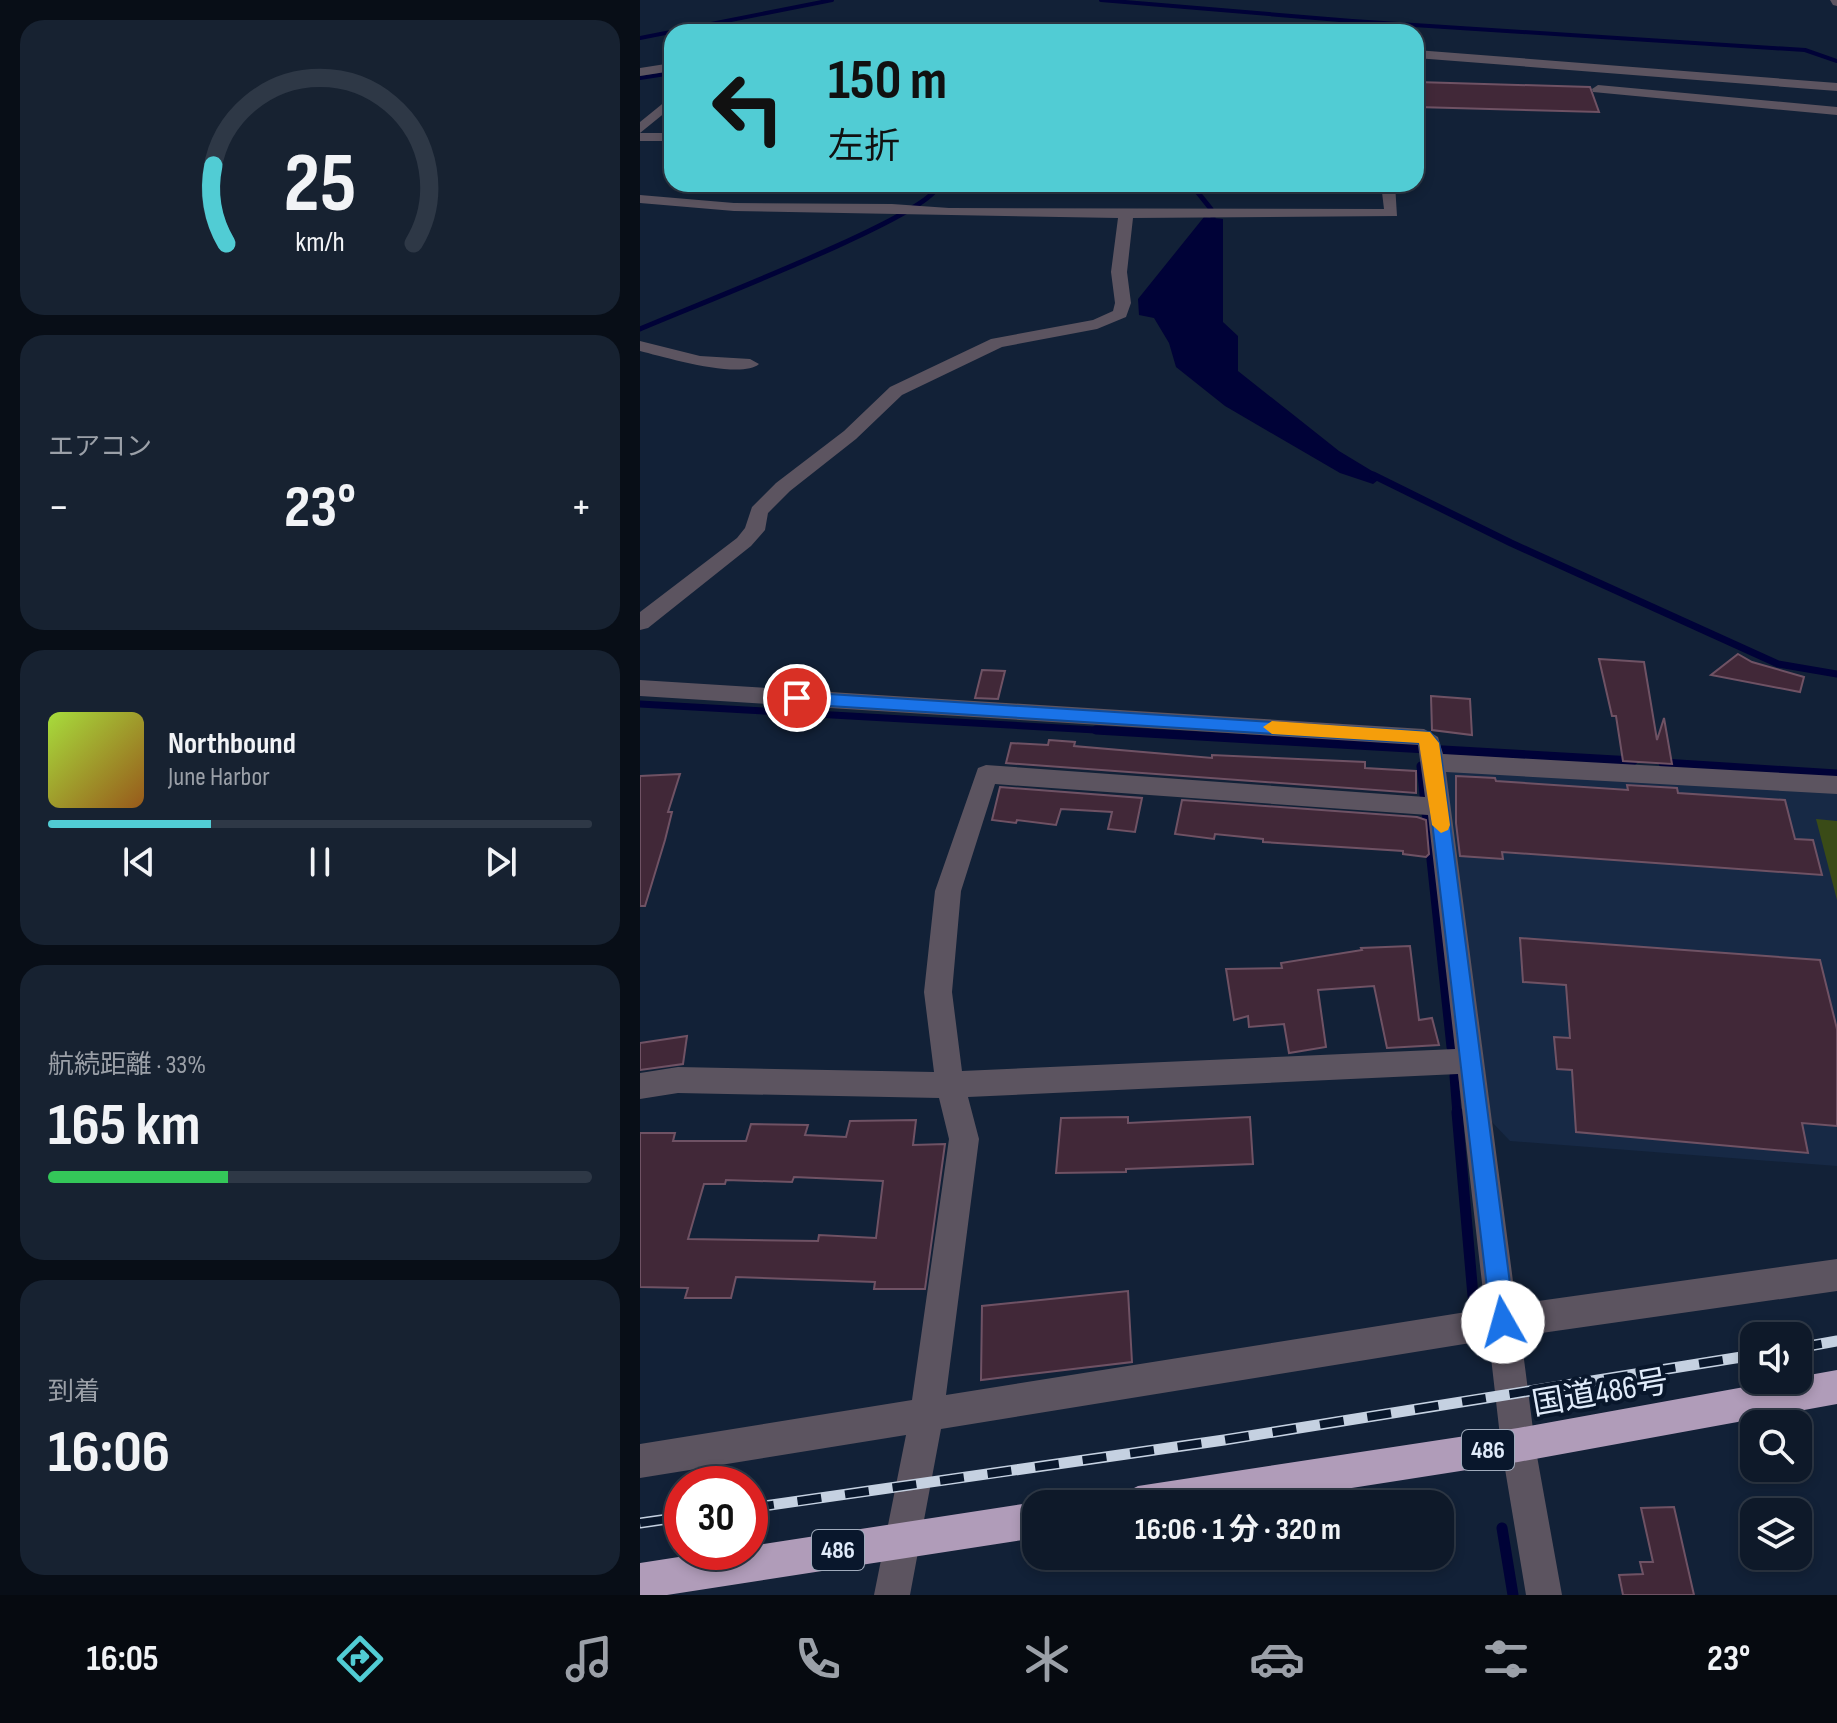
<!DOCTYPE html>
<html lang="ja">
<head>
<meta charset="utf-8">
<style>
	body { margin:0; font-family:"Sofia Sans Condensed","Noto Sans JP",sans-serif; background:#172231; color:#f1f3f6; height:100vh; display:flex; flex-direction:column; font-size:30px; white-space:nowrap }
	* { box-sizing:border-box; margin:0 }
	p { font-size:26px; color:#9ba0a8 }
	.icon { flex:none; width:44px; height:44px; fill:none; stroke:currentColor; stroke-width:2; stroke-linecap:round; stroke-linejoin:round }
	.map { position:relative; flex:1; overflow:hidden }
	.side { display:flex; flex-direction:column; gap:20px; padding:20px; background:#080e17; width:640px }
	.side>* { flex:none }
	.hud { position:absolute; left:24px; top:24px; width:760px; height:168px; border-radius:24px; box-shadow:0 4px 12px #0003,0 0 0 2px #2e3846; background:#51ccd4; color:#111; overflow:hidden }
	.buttons { position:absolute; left:1100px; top:1322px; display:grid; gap:16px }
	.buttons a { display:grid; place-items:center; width:72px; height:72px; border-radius:16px; background:#0e1929; box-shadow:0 4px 12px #0003,0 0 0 2px #2e3846; font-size:40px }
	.speed { position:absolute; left:24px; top:1466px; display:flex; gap:16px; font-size:40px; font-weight:700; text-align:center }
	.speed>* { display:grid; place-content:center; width:104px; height:104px; border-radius:50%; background:#0e1929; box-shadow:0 4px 12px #0003,0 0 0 2px #2e3846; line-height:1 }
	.speed .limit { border:12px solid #d22; background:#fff; color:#111 }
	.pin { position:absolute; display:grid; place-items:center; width:68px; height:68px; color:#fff; margin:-34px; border:4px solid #fff; border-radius:50%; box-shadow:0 2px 8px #0007 }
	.me { position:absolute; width:88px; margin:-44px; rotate:353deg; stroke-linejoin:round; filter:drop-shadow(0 0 6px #0008) }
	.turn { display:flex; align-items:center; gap:28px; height:168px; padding:0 32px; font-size:36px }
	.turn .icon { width:104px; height:104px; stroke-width:2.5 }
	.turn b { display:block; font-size:56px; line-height:68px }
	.big { font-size:60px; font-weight:700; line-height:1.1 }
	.side .widget { flex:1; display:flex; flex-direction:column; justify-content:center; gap:12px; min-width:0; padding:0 28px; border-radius:24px; background:#172231 }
	.side .dial { align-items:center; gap:0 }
	.dial svg { height:208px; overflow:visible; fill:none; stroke:#2e3846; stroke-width:7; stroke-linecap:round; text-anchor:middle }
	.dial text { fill:#f1f3f6; stroke:none }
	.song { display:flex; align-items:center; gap:24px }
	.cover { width:96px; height:96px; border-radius:12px; background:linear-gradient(135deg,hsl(80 70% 55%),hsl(30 70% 35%)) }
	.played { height:8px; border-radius:4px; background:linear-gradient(90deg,#51ccd4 30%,#2e3846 30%) }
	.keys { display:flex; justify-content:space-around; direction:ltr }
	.heat { display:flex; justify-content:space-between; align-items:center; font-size:44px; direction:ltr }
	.charge { height:12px; border-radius:6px; background:linear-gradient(90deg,#34c759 33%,#2e3846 0) }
	.trip { position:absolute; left:382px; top:1490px; width:432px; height:80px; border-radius:24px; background:#0e1929; box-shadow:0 4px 12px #0003,0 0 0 2px #2e3846; font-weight:700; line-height:80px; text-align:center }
	.menu { display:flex; height:128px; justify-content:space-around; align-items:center; background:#060a10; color:#9ba0a8 }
	.menu .icon { width:56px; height:56px }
	.menu .active { color:#51ccd4 }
	.menu b { font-size:36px; color:#f1f3f6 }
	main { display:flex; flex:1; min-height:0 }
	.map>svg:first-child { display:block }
	.built { fill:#172945 }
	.green { fill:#3a4b17 }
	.water { fill:#000237 }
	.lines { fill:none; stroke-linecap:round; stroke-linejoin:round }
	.stream-far4 { stroke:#000237; stroke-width:4 }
	.stream-far3 { stroke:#000237; stroke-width:5 }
	.stream-far2 { stroke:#000237; stroke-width:7 }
	.stream-far1 { stroke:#000237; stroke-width:9 }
	.stream { stroke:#000237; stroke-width:11 }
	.building { fill:#412838; stroke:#6f5264; stroke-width:2; fill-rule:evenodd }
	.minor { fill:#5c5460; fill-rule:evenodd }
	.highway { fill:#b09cb9; fill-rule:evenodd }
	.rail-casing { stroke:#c5d1e1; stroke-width:11 }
	.rail { stroke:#09172c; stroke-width:8; stroke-dasharray:24; stroke-linecap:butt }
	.route { fill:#1a73e8; stroke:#114b97; stroke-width:2 }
	.slow { fill:#f59e0b }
	.labels { text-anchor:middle; stroke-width:8; stroke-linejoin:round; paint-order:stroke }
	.shield { fill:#09172c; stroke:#a0abbc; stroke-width:2 }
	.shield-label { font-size:24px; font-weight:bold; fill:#e0ebfa }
	.near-street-label { font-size:32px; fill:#e0ebfa; stroke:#09172c }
</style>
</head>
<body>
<main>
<section class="side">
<div class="widget dial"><svg viewBox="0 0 100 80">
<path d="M14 69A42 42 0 1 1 86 69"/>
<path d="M14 69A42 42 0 0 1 9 39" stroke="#51ccd4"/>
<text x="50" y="56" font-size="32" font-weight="700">25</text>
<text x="50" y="72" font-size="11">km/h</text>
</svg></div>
<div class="widget"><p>エアコン</p>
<div class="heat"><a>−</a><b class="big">23°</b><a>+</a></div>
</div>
<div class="widget">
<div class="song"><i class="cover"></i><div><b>Northbound</b><p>June Harbor</p></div></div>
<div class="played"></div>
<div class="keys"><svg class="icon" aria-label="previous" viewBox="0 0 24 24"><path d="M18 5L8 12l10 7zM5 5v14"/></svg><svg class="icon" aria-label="pause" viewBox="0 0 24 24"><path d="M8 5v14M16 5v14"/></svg><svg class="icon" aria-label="next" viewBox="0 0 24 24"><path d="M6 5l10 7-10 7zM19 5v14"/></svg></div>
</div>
<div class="widget"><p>航続距離 · 33%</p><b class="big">165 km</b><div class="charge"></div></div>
<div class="widget"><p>到着</p><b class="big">16:06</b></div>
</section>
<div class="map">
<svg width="1197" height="1595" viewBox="0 0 1197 1595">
	<rect width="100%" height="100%" fill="#122137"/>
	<path class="built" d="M811 766 1197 792V1166L870 1141 852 1122 804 772Z"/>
	<path class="green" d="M1176 819 1197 821V900Z"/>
	<path class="water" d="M564 217 583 219V322L598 336V371L699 451 742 477 733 484 700 473 585 406 536 367 529 343 514 318 499 315 498 299Z"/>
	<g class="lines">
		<g class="stream-far4">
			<path d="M461 0 712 21 1165 50 1197 61"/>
			<path d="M0 38 192 0"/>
			<path d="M0 78 32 73"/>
			<path d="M551 184 556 191"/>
			<path d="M295 191 299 184"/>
		</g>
		<g class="stream-far3">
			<path d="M555 189 571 209 573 217"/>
			<path d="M0 329C48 308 278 220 296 189"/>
		</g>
		<g class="stream-far2">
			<path d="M733 475 871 543 1138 664 1197 674"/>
			<path d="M0 704 491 732"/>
		</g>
		<g class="stream-far1">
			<path d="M456 730 993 761"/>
			<path d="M1023 763 1197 774"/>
			<path d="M781 766 811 1047"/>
			<path d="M814 1076 817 1114"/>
		</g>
		<g class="stream">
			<path d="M817 1112 833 1296"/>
			<path d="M862 1528 873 1595"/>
		</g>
	</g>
	<g class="building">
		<path d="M777 82 950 87 959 112 777 107Z"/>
		<path d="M1098 654 1112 662 1164 677 1160 692 1071 675Z"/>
		<path d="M959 659 1004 662 1017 740 1024 718 1032 764 983 761 976 716H972Z"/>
		<path d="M342 670 365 671 358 699 335 698Z"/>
		<path d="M791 696 830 699 832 735 792 730Z"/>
		<path d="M409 740 435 742 434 746 572 758V755L725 762V768L776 771V793L366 763 371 743 408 745Z"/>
		<path d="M40 774 28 812H32L25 840 5 906H0V776Z"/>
		<path d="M816 776 855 778 856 781 988 790 987 785 1037 788 1038 793 1145 800 1155 839 1173 840 1182 875 862 852 863 859 820 856 816 823Z"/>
		<path d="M360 787 502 798 495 832 468 829 472 812 421 809 416 825 377 820 376 823 352 820Z"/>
		<path d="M542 800 777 817 786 820 789 854 786 857 763 854V851L623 842V839L575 834 574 839 535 834Z"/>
		<path d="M880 938 1180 960 1197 1029V1126L1162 1123 1168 1153 936 1132 932 1070 917 1069 914 1037 930 1038 926 985 883 982Z"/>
		<path d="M770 946 779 1020 792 1018 799 1045 747 1048 734 986 678 990 686 1047 649 1053 644 1024 609 1027 608 1016 594 1020 586 969 642 968 641 963 722 950 721 948Z"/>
		<path d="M47 1036 43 1064 0 1070V1043Z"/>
		<path d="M488 1117V1123L610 1117 613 1164 486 1169V1172L416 1173 421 1118Z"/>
		<path d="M276 1120 273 1145 305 1144 285 1289H234L235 1282 96 1277 91 1298H45L48 1288 0 1287V1133H35L33 1141H106L111 1124 168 1125 165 1135 206 1137 210 1121ZM154 1177 243 1181 236 1238 179 1235 178 1241 48 1239 64 1184H85L86 1180 152 1182Z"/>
		<path d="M488 1291 492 1362 341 1380 342 1306Z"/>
		<path d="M1034 1507 1054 1595H983L979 1575 1003 1574 1000 1562H1013L1001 1508Z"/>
	</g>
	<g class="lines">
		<g class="minor">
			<path d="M1190 0H1197V6L1193 5Z"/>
			<path d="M376 24 474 28 480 32H227L233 28Z"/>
			<path d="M776 50 1197 83V91L776 58Z"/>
			<path d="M32 63V71L0 76V68Z"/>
			<path d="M958 85 1197 107V115L953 92 952 89Z"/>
			<path d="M32 96V107L0 133H32V141H0V122Z"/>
			<path d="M741 184H755L757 216 493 218 487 272 491 303 486 317 457 329 362 347 262 395 216 439 150 491 128 513 125 530 111 546 8 628 0 630V612L97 538 105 528 112 507 136 483 204 431 250 387 351 339 453 320 473 311 475 303 471 272 478 218 94 211 0 203V195L94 203 252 204 309 208 744 209Z"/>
			<path d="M0 341 60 356 110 359 119 364C101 380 24 357 0 351Z"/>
			<path d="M0 680 784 729 798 737 803 754 1197 776V794L806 772 876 1304 1197 1259V1291L881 1336 895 1445 922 1595H886L861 1445 849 1340 301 1429 270 1595H234L266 1435 0 1478V1444L272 1400 309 1139 299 1098 38 1093 0 1099V1073L38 1067 294 1072 284 992 295 891 338 768 346 765 785 797 778 745 0 696ZM355 784 788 815 815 1049 322 1071 312 992 321 891ZM818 1074 845 1309 306 1395 339 1139 328 1097Z"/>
		</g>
		<g class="highway">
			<path d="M1197 1370V1404L878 1462 610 1504H480L486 1492 498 1486 878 1428 1143 1380H1158V1377Z"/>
			<path d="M396 1502 400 1504H396V1538L27 1595H0V1563L71 1552H110V1546Z"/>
		</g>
		<defs>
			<g id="rail">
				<path d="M1158 1348 1197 1341"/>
				<path d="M110 1508 584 1440 1114 1355"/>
				<path d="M0 1523 42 1517"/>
			</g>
		</defs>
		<use href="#rail" class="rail-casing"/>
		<use href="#rail" class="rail"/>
	</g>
	<path class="route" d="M157 692 790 732 799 743 802 762 875 1322 872 1330 863 1334 855 1330 851 1322 785 762 779 743 157 704 148 698Z"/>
	<path class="slow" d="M632 721 790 732 799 743 810 825 808 830 801 833 792 825 779 743 632 734 623 727Z"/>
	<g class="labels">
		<g class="shield">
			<rect x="822" y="1430" width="52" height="40" rx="6"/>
			<rect x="172" y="1530" width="52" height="40" rx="6"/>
		</g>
		<g class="shield-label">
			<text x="848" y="1458">486</text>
			<text x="198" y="1558">486</text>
		</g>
		<g class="near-street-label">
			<text transform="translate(960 1392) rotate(-10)" y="11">国道486号</text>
		</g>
	</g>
</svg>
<div class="buttons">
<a><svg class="icon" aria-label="sound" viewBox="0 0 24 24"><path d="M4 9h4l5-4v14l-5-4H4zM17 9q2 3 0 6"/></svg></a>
<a><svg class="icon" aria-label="search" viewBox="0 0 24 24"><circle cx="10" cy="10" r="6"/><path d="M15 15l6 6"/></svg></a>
<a><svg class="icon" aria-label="layers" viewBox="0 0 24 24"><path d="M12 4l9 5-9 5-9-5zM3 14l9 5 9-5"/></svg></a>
</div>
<div class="speed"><div class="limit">30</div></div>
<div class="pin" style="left:157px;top:698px;background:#d93025"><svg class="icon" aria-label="arrive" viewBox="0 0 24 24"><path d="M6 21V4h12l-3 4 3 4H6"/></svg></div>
<svg class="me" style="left:863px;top:1322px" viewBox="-20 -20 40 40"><circle r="19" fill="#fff"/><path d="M0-13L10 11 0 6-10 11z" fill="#1a73e8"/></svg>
<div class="trip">16:06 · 1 分 · 320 m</div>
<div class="hud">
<div class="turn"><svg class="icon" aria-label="left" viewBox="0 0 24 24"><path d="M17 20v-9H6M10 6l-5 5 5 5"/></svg><div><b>150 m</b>左折</div></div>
</div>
</div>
</main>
<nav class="menu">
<b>16:05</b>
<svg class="icon active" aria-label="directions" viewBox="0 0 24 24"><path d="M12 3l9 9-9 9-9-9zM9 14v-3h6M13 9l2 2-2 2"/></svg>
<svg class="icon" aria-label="music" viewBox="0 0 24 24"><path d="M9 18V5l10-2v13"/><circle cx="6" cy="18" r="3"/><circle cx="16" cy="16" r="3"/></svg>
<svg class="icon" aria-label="phone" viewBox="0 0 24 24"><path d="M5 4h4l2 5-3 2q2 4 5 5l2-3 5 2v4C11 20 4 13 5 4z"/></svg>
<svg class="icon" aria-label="climate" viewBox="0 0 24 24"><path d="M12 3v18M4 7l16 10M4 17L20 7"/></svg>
<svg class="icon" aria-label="car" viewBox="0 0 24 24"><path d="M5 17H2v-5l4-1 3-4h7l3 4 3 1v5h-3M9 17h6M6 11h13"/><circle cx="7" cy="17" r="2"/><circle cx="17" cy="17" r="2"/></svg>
<svg class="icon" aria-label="filters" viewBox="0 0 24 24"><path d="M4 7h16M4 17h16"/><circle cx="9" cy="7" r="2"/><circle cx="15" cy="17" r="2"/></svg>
<b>23°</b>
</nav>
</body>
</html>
